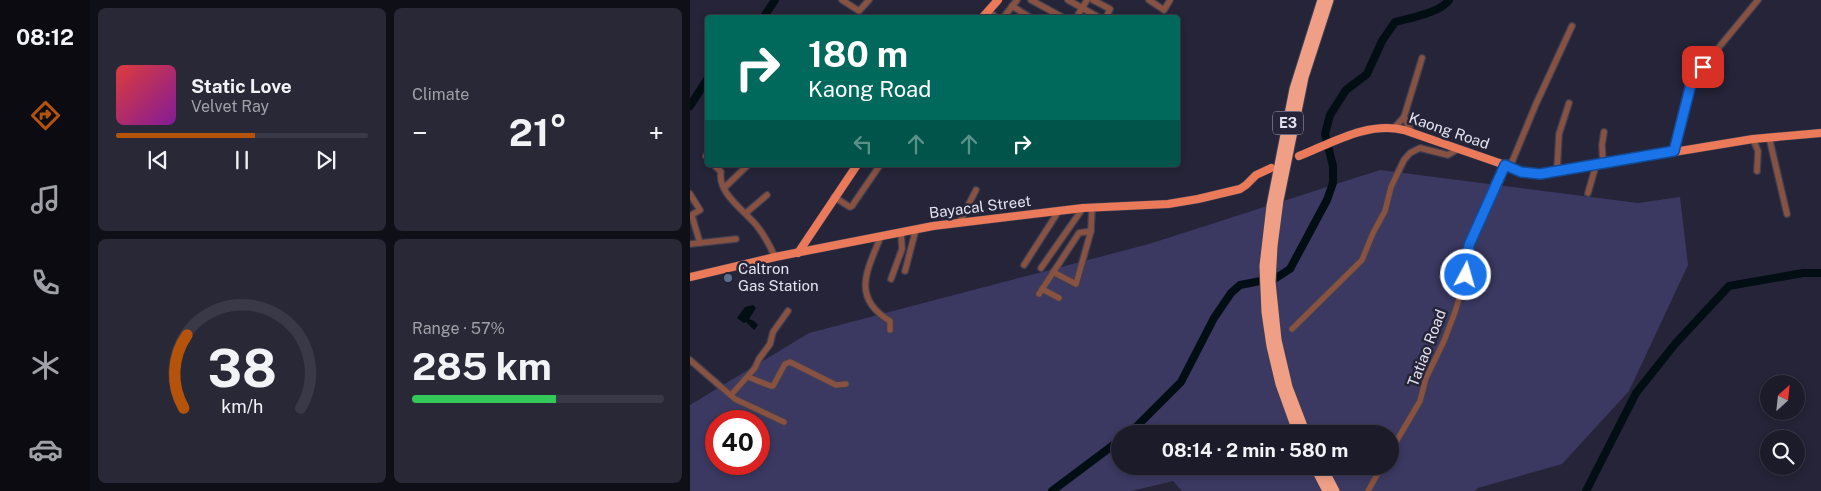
<!DOCTYPE html>
<html lang="en">
<head>
<meta charset="utf-8">
<style>
	body { margin:0; font-family:"Public Sans",sans-serif; background:#292836; color:#f1f3f6; height:100vh; display:flex; flex-direction:column; font-size:19px; white-space:nowrap }
	* { box-sizing:border-box; margin:0 }
	p { font-size:16px; color:#a0a1a8 }
	.icon { flex:none; width:28px; height:28px; fill:none; stroke:currentColor; stroke-width:2; stroke-linecap:round; stroke-linejoin:round }
	.map { position:relative; flex:1; overflow:hidden }
	.details { display:flex; flex-direction:column; gap:8px; padding:8px; background:#0f0f17; width:600px }
	.details>* { flex:none }
	.guide { position:absolute; left:15px; top:15px; width:475px; height:152px; border-radius:5px; box-shadow:0 2px 8px #0003,0 0 0 1px #3a3947; background:#00695c; color:#fff; overflow:hidden }
	.needle { width:32px; rotate:27deg }
	.fabs { position:absolute; left:1070px; top:375px; display:grid; gap:10px }
	.fabs a { display:grid; place-items:center; width:45px; height:45px; border-radius:50%; background:#1c1b2a; box-shadow:0 2px 8px #0003,0 0 0 1px #3a3947; font-size:25px }
	.speed { position:absolute; left:15px; top:410px; display:flex; gap:10px; font-size:25px; font-weight:700; text-align:center }
	.speed>* { display:grid; place-content:center; width:65px; height:65px; border-radius:50%; background:#1c1b2a; box-shadow:0 2px 8px #0003,0 0 0 1px #3a3947; line-height:1 }
	.speed .limit { border:8px solid #d22; background:#fff; color:#111 }
	.pin { position:absolute; display:grid; place-items:center; width:42px; height:42px; color:#fff; margin:-21px; border-radius:10px; box-shadow:0 2px 8px #0006 }
	.me { position:absolute; width:55px; margin:-28px; rotate:6deg; stroke-linejoin:round; filter:drop-shadow(0 0 4px #0008) }
	.turn { display:flex; align-items:center; gap:18px; height:105px; padding:0 20px; font-size:22px }
	.turn .icon { width:65px; height:65px; stroke-width:2.5 }
	.turn b { display:block; font-size:35px; line-height:42px }
	.lanes { display:flex; align-items:center; height:48px; padding:0 20px; background:#0003; justify-content:center; gap:25px; direction:ltr }
	.lanes .off { opacity:.35 }
	.big { font-size:38px; font-weight:700; line-height:1.1 }
	.details .widget { flex:1; display:flex; flex-direction:column; justify-content:center; gap:8px; min-width:0; padding:0 18px; border-radius:8px; background:#292836 }
	.details .dial { align-items:center; gap:0 }
	.dial svg { height:130px; overflow:visible; fill:none; stroke:#3a3947; stroke-width:7; stroke-linecap:round; text-anchor:middle }
	.dial text { fill:#f1f3f6; stroke:none }
	.song { display:flex; align-items:center; gap:15px }
	.cover { width:60px; height:60px; border-radius:8px; background:linear-gradient(135deg,hsl(0 70% 55%),hsl(290 70% 35%)) }
	.played { height:5px; border-radius:2px; background:linear-gradient(90deg,#b45309 55%,#3a3947 55%) }
	.keys { display:flex; justify-content:space-around; direction:ltr }
	.heat { display:flex; justify-content:space-between; align-items:center; font-size:28px; direction:ltr }
	.charge { height:8px; border-radius:4px; background:linear-gradient(90deg,#34c759 57%,#3a3947 0) }
	.details .tiles { flex:1; display:grid; gap:8px; grid-template-columns:repeat(2,1fr) }
	.trip { position:absolute; left:421px; top:425px; width:288px; height:50px; border-radius:25px; background:#1c1b2a; box-shadow:0 2px 8px #0003,0 0 0 1px #3a3947; font-weight:700; line-height:50px; text-align:center }
	main { display:flex; flex:1; min-height:0 }
	.dock { display:flex; flex-direction:column; width:90px; justify-content:space-around; align-items:center; background:#0b0b11; color:#a0a1a8 }
	.dock .icon { width:35px; height:35px }
	.dock .on { color:#b45309 }
	.dock b { font-size:22px; color:#f1f3f6 }
	.map>svg:first-child { display:block }
	.green { fill:#3b3862; fill-rule:evenodd }
	.water { fill:#030e14 }
	.lines { fill:none; stroke-linecap:round; stroke-linejoin:round }
	.river { stroke:#030e14; stroke-width:8 }
	.minor-casing { stroke:#403f52; stroke-width:8 }
	.major-casing { stroke:#403f52; stroke-width:9 }
	.highway-casing { stroke:#403f52; stroke-width:11 }
	.minor { stroke:#885242; stroke-width:5.5 }
	.major { stroke:#ea7a5a; stroke-width:8 }
	.highway { stroke:#f09f87; stroke-width:9 }
	.route-casing { stroke:#114b97; stroke-width:12 }
	.route { stroke:#1a73e8; stroke-width:9 }
	.service-dot { fill:#5c6f8a; stroke:#252438; stroke-width:2 }
	.labels { text-anchor:middle; stroke-width:5; stroke-linejoin:round; paint-order:stroke }
	.shield { fill:#252438; stroke:#aaaaba; stroke-width:1 }
	.shield-label { font-size:14px; font-weight:bold; fill:#e3e3f1 }
	.street-label { font-size:15px; fill:#e3e3f1; stroke:#252438 }
	.poi-label { font-size:15px; fill:#e3e3f1; stroke:#252438; text-anchor:start }
</style>
</head>
<body>
<main>
<nav class="dock">
<b>08:12</b>
<svg class="icon on" aria-label="directions" viewBox="0 0 24 24"><path d="M12 3l9 9-9 9-9-9zM9 14v-3h6M13 9l2 2-2 2"/></svg>
<svg class="icon" aria-label="music" viewBox="0 0 24 24"><path d="M9 18V5l10-2v13"/><circle cx="6" cy="18" r="3"/><circle cx="16" cy="16" r="3"/></svg>
<svg class="icon" aria-label="phone" viewBox="0 0 24 24"><path d="M5 4h4l2 5-3 2q2 4 5 5l2-3 5 2v4C11 20 4 13 5 4z"/></svg>
<svg class="icon" aria-label="climate" viewBox="0 0 24 24"><path d="M12 3v18M4 7l16 10M4 17L20 7"/></svg>
<svg class="icon" aria-label="car" viewBox="0 0 24 24"><path d="M5 17H2v-5l4-1 3-4h7l3 4 3 1v5h-3M9 17h6M6 11h13"/><circle cx="7" cy="17" r="2"/><circle cx="17" cy="17" r="2"/></svg>
</nav>
<section class="details">
<div class="tiles">
<div class="widget">
<div class="song"><i class="cover"></i><div><b>Static Love</b><p>Velvet Ray</p></div></div>
<div class="played"></div>
<div class="keys"><svg class="icon" aria-label="previous" viewBox="0 0 24 24"><path d="M18 5L8 12l10 7zM5 5v14"/></svg><svg class="icon" aria-label="pause" viewBox="0 0 24 24"><path d="M8 5v14M16 5v14"/></svg><svg class="icon" aria-label="next" viewBox="0 0 24 24"><path d="M6 5l10 7-10 7zM19 5v14"/></svg></div>
</div>
<div class="widget"><p>Climate</p>
<div class="heat"><a>−</a><b class="big">21°</b><a>+</a></div>
</div>
<div class="widget dial"><svg viewBox="0 0 100 80">
<path d="M14 69A42 42 0 1 1 86 69"/>
<path d="M14 69A42 42 0 0 1 16 24" stroke="#b45309"/>
<text x="50" y="56" font-size="32" font-weight="700">38</text>
<text x="50" y="72" font-size="11">km/h</text>
</svg></div>
<div class="widget"><p>Range · 57%</p><b class="big">285 km</b><div class="charge"></div></div>
</div>
</section>
<div class="map">
<svg width="1131" height="491" viewBox="0 0 1131 491">
	<rect width="100%" height="100%" fill="#252438"/>
	<path class="green" d="M690 170 948 203 990 197 998 265 939 391 872 464 788 488 785 491H492L483 481 442 491H0V405L119 333 459 244ZM26 421H69V464H26ZM430 434H700V466H430Z"/>
	<path class="water" d="M63 305 66 308 59 319 64 321 68 325 64 330 56 322 54 323 47 318 55 307Z"/>
	<g class="lines">
		<g class="river">
			<path d="M73 18 85 0"/>
			<path d="M0 106 18 78"/>
			<path d="M439 434 491 382 524 318 541 293 550 285 586 278 600 269 637 200 643 183V166L635 134 640 115 656 90 677 74 692 41 705 22C720 18 750 13 759 0"/>
			<path d="M362 491 430 440"/>
			<path d="M896 491 946 393 985 344 1039 286 1113 273H1131"/>
		</g>
		<defs>
			<g id="minor">
				<path d="M152 0 169 11 179 0"/>
				<path d="M341 0 374 18"/>
				<path d="M378 0 410 18"/>
				<path d="M403 0 420 9 416 18"/>
				<path d="M459 0 474 10 480 0"/>
				<path d="M322 6 341 18"/>
				<path d="M298 11 307 18"/>
				<path d="M313 18 327 0"/>
				<path d="M386 18 397 0"/>
				<path d="M714 117 722 133"/>
				<path d="M705 127 714 117 732 58"/>
				<path d="M1079 137 1097 214"/>
				<path d="M1063 139 1068 151 1067 171"/>
				<path d="M985 151 1002 80 1068 0"/>
				<path d="M16 156 18 157"/>
				<path d="M913 163 912 145 914 132"/>
				<path d="M24 165 31 172C27 193 55 211 67 226 75 236 80 246 85 257"/>
				<path d="M867 171 869 134 879 103"/>
				<path d="M34 188 58 165"/>
				<path d="M898 193 906 165"/>
				<path d="M0 194 10 210 0 216"/>
				<path d="M144 197 160 207 162 206 190 165"/>
				<path d="M56 213 77 195"/>
				<path d="M2 216 10 243"/>
				<path d="M269 223 286 190"/>
				<path d="M191 236C178 269 160 297 200 321V330"/>
				<path d="M0 244 46 239"/>
				<path d="M334 265 368 212"/>
				<path d="M351 268 393 208"/>
				<path d="M215 271 226 229"/>
				<path d="M363 272 386 284 401 231"/>
				<path d="M201 279 212 249 211 232"/>
				<path d="M352 289 369 298"/>
				<path d="M349 294 389 233 401 231 402 207"/>
				<path d="M602 329 672 260 683 233 695 211 701 187 714 160 720 153 730 148 758 155 768 149"/>
				<path d="M0 360 45 399 94 422"/>
				<path d="M58 377 81 386H83L95 364 100 362 146 385 156 384"/>
				<path d="M41 395 65 368 69 359 80 344 83 332 98 311"/>
				<path d="M700 452 730 401 736 378 754 341 765 312 776 275 779 245 815 165 822 162 846 104 882 26"/>
				<path d="M678 491 692 466"/>
			</g>
			<g id="major">
				<path d="M292 18 308 0"/>
				<path d="M609 156C642 143 678 121 714 130L815 165 831 172 850 174 1063 139 1131 133"/>
				<path d="M108 253 167 165"/>
				<path d="M0 277 85 257 243 226 393 208 478 204 508 199 550 189 556 185 566 175 581 168"/>
			</g>
			<g id="highway">
				<path d="M608 434 590 384 581 346 576 312 574 266 581 206 604 89 632 0"/>
				<path d="M616 434 598 387 587 340 581 282 583 246 589 200 614 77 639 0"/>
				<path d="M624 466 637 491"/>
				<path d="M632 466 645 491"/>
			</g>
		</defs>
		<use href="#minor" class="minor-casing"/>
		<use href="#major" class="major-casing"/>
		<use href="#highway" class="highway-casing"/>
		<use href="#minor" class="minor"/>
		<use href="#major" class="major"/>
		<use href="#highway" class="highway"/>
	</g>
	<g class="lines">
		<defs>
			<path id="route" d="M776 275 779 245 815 165 831 172 850 174 984 151 1002 80 1013 67"/>
		</defs>
		<use href="#route" class="route-casing"/>
		<use href="#route" class="route"/>
	</g>
	<circle class="service-dot" cx="38" cy="278" r="5"/>
	<g class="labels">
		<rect class="shield" x="583" y="111.5" width="30" height="23" rx="4"/>
		<g class="shield-label">
			<text x="598" y="128">E3</text>
		</g>
		<g class="street-label">
			<text transform="translate(759 131) rotate(19)" y="5">Kaong Road</text>
			<text transform="translate(290 207) rotate(-7)" y="5">Bayacal Street</text>
			<text transform="translate(737 348) rotate(-69)" y="5">Tatiao Road</text>
		</g>
		<g class="poi-label">
			<text x="48" y="274">Caltron<tspan x="48" dy="17">Gas Station</tspan></text>
		</g>
	</g>
</svg>
<div class="fabs">
<a><svg class="needle" viewBox="-14 -14 28 28"><path d="M0-13l5 13h-10z" fill="#e53935"/><path d="M0 13l5-13h-10z" fill="#a0a1a8"/></svg></a>
<a><svg class="icon" aria-label="search" viewBox="0 0 24 24"><circle cx="10" cy="10" r="6"/><path d="M15 15l6 6"/></svg></a>
</div>
<div class="speed"><div class="limit">40</div></div>
<div class="pin" style="left:1013px;top:67px;background:#d93025"><svg class="icon" aria-label="arrive" viewBox="0 0 24 24"><path d="M6 21V4h12l-3 4 3 4H6"/></svg></div>
<svg class="me" style="left:776px;top:275px" viewBox="-20 -20 40 40"><circle r="17" fill="#1a73e8" stroke="#fff" stroke-width="3"/><path d="M0-11L8 9 0 5-8 9z" fill="#fff"/></svg>
<div class="trip">08:14 · 2 min · 580 m</div>
<div class="guide">
<div class="turn"><svg class="icon" aria-label="right" viewBox="0 0 24 24"><path d="M7 20v-9h11M14 6l5 5-5 5"/></svg><div><b>180 m</b>Kaong Road</div></div>
<div class="lanes"><svg class="icon off" aria-label="left" viewBox="0 0 24 24"><path d="M17 20v-9H6M10 6l-5 5 5 5"/></svg><svg class="icon off" aria-label="ahead" viewBox="0 0 24 24"><path d="M12 20V5M6 11l6-6 6 6"/></svg><svg class="icon off" aria-label="ahead" viewBox="0 0 24 24"><path d="M12 20V5M6 11l6-6 6 6"/></svg><svg class="icon" aria-label="right" viewBox="0 0 24 24"><path d="M7 20v-9h11M14 6l5 5-5 5"/></svg></div>
</div>
</div>
</main>
</body>
</html>
